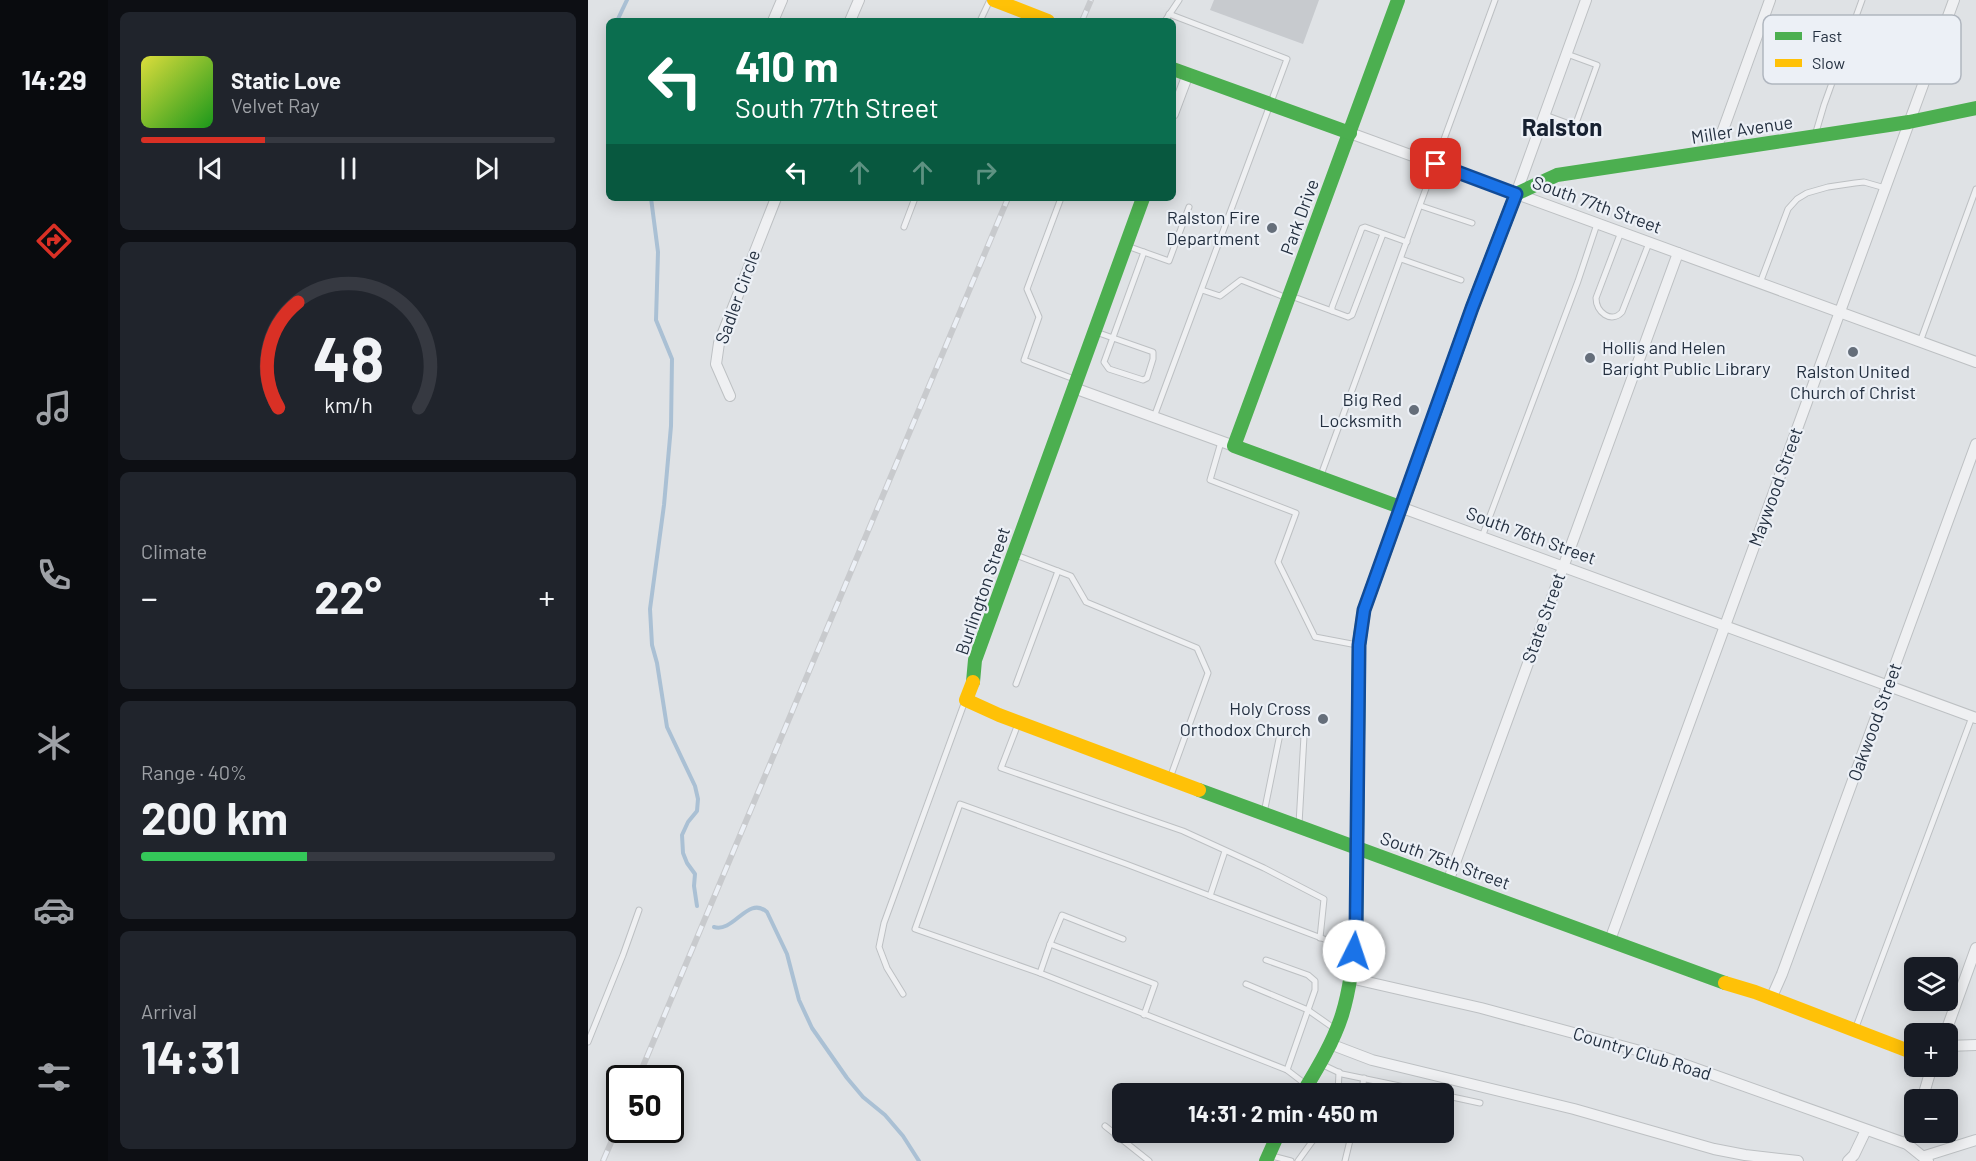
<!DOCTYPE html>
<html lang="en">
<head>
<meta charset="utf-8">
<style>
	body { margin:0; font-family:Barlow,sans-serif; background:#20242c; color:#f1f3f6; height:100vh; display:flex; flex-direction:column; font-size:22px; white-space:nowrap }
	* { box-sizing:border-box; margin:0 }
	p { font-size:20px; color:#9ea1a6 }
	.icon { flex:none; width:33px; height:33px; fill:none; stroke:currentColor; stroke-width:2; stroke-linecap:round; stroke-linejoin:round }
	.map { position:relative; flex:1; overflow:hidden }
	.sheet { display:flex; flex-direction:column; gap:12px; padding:12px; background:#0d0f14; width:480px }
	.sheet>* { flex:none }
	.top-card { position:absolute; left:18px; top:18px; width:570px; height:183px; border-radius:9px; box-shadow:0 3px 15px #0003; background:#0b6e4f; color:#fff; overflow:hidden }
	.buttons { position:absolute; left:1316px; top:957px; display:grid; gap:12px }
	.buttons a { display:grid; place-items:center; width:54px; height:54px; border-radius:9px; background:#171b24; box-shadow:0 3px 15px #0003; font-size:30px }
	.speed { position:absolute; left:18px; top:1065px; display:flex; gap:12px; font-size:30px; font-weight:700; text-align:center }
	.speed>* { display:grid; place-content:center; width:78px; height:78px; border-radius:50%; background:#171b24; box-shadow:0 3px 15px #0003; line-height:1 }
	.speed .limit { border:3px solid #111; border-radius:9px; background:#fff; color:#111 }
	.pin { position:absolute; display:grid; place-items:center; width:51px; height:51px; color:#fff; margin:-26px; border-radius:12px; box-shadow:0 3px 9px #0006 }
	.me { position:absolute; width:66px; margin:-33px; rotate:4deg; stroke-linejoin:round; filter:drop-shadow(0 0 4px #0008) }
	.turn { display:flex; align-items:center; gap:21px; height:126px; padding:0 30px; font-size:27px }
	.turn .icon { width:78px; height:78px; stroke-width:2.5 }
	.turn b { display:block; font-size:42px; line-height:51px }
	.lanes { display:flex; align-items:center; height:57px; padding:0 30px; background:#0003; justify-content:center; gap:30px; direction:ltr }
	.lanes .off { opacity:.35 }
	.big { font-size:45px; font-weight:700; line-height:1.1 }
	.sheet .tile { flex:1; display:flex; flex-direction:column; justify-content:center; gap:9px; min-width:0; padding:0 21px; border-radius:9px; background:#20242c }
	.sheet .dial { align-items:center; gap:0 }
	.dial svg { height:156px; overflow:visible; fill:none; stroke:#363941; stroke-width:7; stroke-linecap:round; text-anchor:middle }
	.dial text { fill:#f1f3f6; stroke:none }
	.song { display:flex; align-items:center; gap:18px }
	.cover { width:72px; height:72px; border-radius:9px; background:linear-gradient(135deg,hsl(60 70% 55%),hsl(120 70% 35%)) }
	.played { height:6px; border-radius:3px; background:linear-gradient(90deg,#d93025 30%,#363941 30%) }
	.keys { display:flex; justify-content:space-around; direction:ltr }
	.heat { display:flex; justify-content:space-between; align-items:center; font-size:33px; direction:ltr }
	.charge { height:9px; border-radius:4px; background:linear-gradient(90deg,#34c759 40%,#363941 0) }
	.trip { position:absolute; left:524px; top:1083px; width:342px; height:60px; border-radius:9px; background:#171b24; box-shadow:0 3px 15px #0003; font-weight:700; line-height:60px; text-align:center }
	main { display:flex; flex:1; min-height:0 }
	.dock { display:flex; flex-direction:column; width:108px; justify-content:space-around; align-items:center; background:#090b0e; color:#9ea1a6 }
	.dock .icon { width:42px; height:42px }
	.dock .selected { color:#d93025 }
	.dock b { font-size:27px; color:#f1f3f6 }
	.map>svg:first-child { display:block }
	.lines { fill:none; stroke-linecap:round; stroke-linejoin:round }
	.stream { stroke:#aac0d4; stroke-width:4 }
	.building { fill:#c7cace }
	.lane-casing { stroke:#bdc0c3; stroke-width:7 }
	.street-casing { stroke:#bdc0c3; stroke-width:12 }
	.lane { stroke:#eff0f2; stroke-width:5 }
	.street { stroke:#eff0f2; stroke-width:10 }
	.fast { stroke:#4caf50; stroke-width:14 }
	.slow { stroke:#ffc107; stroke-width:14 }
	.rail-casing { stroke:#c8cacd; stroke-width:6 }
	.rail { stroke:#ecf0f6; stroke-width:4; stroke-dasharray:11; stroke-linecap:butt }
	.route-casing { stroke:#114b97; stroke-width:15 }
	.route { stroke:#1a73e8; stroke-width:10 }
	.poi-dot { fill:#656e7a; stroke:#ecf0f6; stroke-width:2 }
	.labels { text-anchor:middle; stroke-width:4.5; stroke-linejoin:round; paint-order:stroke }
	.street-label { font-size:18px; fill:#243040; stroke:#ecf0f6 }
	.poi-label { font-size:18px; fill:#243040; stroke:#ecf0f6; text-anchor:end }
	.district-label { font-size:24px; font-weight:bold; fill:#172131; stroke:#ecf0f6 }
	.key { fill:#ecf0f6; stroke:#b0b6bf; stroke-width:1.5 }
	.key-label { font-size:16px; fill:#243040 }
</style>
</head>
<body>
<main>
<nav class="dock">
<b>14:29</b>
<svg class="icon selected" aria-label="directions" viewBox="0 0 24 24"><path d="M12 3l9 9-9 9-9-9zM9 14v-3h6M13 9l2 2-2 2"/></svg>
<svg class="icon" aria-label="music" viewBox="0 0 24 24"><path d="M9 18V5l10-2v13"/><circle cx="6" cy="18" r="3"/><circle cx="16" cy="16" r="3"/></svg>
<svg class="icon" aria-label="phone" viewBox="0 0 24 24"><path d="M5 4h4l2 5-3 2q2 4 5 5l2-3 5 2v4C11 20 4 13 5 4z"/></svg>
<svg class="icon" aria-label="climate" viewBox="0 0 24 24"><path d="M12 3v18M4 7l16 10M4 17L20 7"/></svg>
<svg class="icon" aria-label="car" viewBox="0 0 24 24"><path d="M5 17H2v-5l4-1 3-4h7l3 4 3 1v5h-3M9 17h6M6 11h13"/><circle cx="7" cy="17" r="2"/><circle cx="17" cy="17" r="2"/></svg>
<svg class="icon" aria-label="filters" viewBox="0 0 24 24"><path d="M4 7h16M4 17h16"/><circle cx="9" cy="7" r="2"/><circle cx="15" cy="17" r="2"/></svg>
</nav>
<section class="sheet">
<div class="tile">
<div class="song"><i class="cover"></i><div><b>Static Love</b><p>Velvet Ray</p></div></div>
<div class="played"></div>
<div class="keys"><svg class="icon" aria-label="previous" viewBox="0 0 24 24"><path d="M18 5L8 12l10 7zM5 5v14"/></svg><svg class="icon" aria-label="pause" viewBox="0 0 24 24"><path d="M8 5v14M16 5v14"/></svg><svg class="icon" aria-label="next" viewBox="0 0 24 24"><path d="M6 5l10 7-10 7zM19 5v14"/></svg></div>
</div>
<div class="tile dial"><svg viewBox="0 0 100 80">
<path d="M14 69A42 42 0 1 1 86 69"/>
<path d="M14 69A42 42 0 0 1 24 15" stroke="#d93025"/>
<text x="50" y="56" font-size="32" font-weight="700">48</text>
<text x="50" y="72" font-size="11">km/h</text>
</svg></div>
<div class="tile"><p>Climate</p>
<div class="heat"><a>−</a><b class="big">22°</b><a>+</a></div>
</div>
<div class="tile"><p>Range · 40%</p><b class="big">200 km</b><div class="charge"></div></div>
<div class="tile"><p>Arrival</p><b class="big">14:31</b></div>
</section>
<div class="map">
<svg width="1388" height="1161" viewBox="0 0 1388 1161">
	<rect width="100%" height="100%" fill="#dfe2e5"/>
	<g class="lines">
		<g class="stream">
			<path d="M29 21 39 0"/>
			<path d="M63 198 70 252 68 320 84 359 83 426 76 505 62 609 64 645 69 663 79 727 107 786 110 799 109 811 100 822 94 835 95 853 99 863 107 874 106 886 109 906"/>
			<path d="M126 927C146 933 160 895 179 912L199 954 211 1000 224 1028 259 1078 275 1097 297 1115 315 1136 331 1161"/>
		</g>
	</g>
	<path class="building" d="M626 0H731L715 44 622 10Z"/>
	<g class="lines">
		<defs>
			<g id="lane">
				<path d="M392 21 402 0"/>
				<path d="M577 21 591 0"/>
				<path d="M957 115 987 126 1009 65 979 54"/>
				<path d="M1228 132 1236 105 1274 0"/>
				<path d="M473 198 439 289 451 317 436 360 486 379"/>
				<path d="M833 206 884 223"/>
				<path d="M316 227 327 198"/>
				<path d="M1033 232 1008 298C1008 312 1023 324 1034 312L1061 243"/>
				<path d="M795 234 764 315 760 317 744 311V307L774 228 777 227 819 242"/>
				<path d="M539 246 581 261 601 207"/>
				<path d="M813 259 873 280"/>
				<path d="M1172 283 1200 209 1209 199 1219 193 1240 187 1267 183 1276 182 1297 188"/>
				<path d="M614 290 632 296 653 280 699 298"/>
				<path d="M703 296 744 311"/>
				<path d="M508 332 565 352V359L559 378 555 380 521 369 516 362 556 252"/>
				<path d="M1332 342 1388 189"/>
				<path d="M566 417 699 59 581 14"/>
				<path d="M633 442 622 480 708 513 690 562 727 637 769 645"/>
				<path d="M733 475 907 0"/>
				<path d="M894 537 990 281 1009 224"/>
				<path d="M428 555 483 576 498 602 609 648 620 673 582 778"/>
				<path d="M428 684 470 571"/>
				<path d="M430 724 413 768 595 831 676 868 736 899 732 938"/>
				<path d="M676 813 693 729 716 736 711 824"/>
				<path d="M622 896 637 851"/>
				<path d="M462 944 474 915 535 939"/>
				<path d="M678 960 720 975 727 981V990L699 1070"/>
				<path d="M452 973 462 944 567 984 556 1015"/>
				<path d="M658 984 720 1010 747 1029"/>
				<path d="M315 994 299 968 291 947 296 923 377 701"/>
				<path d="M1268 1027 1384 717"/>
				<path d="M0 1042 35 955 51 910"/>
				<path d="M733 1064 754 1074 850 1094"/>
				<path d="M716 1083 699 1070 452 973 327 929 372 804 538 864 765 950"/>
				<path d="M750 1094 751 1072"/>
				<path d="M773 1094 776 1078"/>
				<path d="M855 1095 892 1103"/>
				<path d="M517 1126 561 1161"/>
				<path d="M684 1156 703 1161"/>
				<path d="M710 1161 731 1132"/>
				<path d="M757 1161 764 1132"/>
			</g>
			<g id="street">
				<path d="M185 21 194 0"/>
				<path d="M262 21 271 0"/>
				<path d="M585 114 600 74"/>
				<path d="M762 133 1388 362"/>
				<path d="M1127 152 1182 0"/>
				<path d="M928 194 998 0"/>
				<path d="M486 388 646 446"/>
				<path d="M142 396 128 364 131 343 188 198"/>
				<path d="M812 507 1388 718"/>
				<path d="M860 882 1090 253"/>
				<path d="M1022 940 1366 0"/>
				<path d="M762 978 893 1008 1078 1058 1319 1144 1340 1161"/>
				<path d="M1183 999 1194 974 1388 444"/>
				<path d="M1357 1034 1388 948"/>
				<path d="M742 1044 784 1060 986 1109 1126 1149 1157 1155 1210 1161"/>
				<path d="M1359 1046 1388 1045"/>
				<path d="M1334 1100 1344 1066"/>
				<path d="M1319 1144 1326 1124"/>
				<path d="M1337 1156 1388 1140"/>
				<path d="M1260 1161 1266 1155 1278 1130"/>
			</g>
		</defs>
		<use href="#lane" class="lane-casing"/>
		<use href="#street" class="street-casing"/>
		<use href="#lane" class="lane"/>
		<use href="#street" class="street"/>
		<g class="fast">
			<path d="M810 0 646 446 812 507"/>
			<path d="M585 69 762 133"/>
			<path d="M846 415 884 308 928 194 969 175 1321 122 1388 108"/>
			<path d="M385 682 387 660 555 198"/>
			<path d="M611 790 1137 983"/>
			<path d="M714 1094C729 1069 745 1043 754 1015 762 989 765 961 768 933L771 645 773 630"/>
			<path d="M678 1161 691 1132"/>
		</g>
		<g class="slow">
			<path d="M406 0 460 21"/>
			<path d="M773 630 776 610 846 415"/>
			<path d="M385 682 378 700 411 715 611 790"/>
			<path d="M1137 983 1167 992 1326 1053"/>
		</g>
		<defs>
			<g id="rail">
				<path d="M494 21 503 0"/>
				<path d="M50 1078 420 198"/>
				<path d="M15 1161 32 1122"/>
			</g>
		</defs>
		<use href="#rail" class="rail-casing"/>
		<use href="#rail" class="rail"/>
	</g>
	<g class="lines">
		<defs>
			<path id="route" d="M766 951 768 933 771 645 776 610 884 308 928 194 848 164"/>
		</defs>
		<use href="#route" class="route-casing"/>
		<use href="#route" class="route"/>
	</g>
	<g class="poi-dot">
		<circle cx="684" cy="228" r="6"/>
		<circle cx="1265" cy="352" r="6"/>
		<circle cx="1002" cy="358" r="6"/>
		<circle cx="826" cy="410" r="6"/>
		<circle cx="735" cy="719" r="6"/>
	</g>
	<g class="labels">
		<g class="street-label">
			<text transform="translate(1154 130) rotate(-9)" y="6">Miller Avenue</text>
			<text transform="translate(1009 205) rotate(20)" y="6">South 77th Street</text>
			<text transform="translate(712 217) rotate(-70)" y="6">Park Drive</text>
			<text transform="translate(150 297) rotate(-70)" y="6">Sadler Circle</text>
			<text transform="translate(1188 487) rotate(-70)" y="6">Maywood Street</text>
			<text transform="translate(943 536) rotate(20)" y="6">South 76th Street</text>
			<text transform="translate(395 591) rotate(-71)" y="6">Burlington Street</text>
			<text transform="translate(956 618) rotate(-70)" y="6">State Street</text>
			<text transform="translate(1287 722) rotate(-70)" y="6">Oakwood Street</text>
			<text transform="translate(857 861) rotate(20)" y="6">South 75th Street</text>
			<text transform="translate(1054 1054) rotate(17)" y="6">Country Club Road</text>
		</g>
		<g class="poi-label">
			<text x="672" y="224">Ralston Fire<tspan x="672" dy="21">Department</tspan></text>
			<text x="1014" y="354" text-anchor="start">Hollis and Helen<tspan x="1014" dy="21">Baright Public Library</tspan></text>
			<text x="1265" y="378" text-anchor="middle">Ralston United<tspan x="1265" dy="21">Church of Christ</tspan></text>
			<text x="814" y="406">Big Red<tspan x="814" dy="21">Locksmith</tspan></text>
			<text x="723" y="715">Holy Cross<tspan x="723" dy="21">Orthodox Church</tspan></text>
		</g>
		<g class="district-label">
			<text x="974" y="136">Ralston</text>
		</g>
	</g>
	<rect x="1175" y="15" width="198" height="69" rx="9" class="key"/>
	<rect x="1187" y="32" width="27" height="8" fill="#4caf50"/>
	<rect x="1187" y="59" width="27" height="8" fill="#ffc107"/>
	<g class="key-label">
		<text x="1224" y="42">Fast</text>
		<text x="1224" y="69">Slow</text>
	</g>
</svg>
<div class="buttons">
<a><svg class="icon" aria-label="layers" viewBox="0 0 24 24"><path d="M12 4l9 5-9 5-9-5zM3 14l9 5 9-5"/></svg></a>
<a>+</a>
<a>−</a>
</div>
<div class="speed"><div class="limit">50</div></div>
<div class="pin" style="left:848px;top:164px;background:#d93025"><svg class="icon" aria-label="arrive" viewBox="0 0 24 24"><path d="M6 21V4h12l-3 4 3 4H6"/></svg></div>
<svg class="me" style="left:766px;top:951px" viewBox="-20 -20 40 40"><circle r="19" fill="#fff"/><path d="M0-13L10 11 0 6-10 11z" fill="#1a73e8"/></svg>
<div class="trip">14:31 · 2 min · 450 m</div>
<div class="top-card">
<div class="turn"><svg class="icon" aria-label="left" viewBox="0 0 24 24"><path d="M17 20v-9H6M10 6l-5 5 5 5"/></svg><div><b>410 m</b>South 77th Street</div></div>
<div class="lanes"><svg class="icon" aria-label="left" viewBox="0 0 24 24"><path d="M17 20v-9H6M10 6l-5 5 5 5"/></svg><svg class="icon off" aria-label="ahead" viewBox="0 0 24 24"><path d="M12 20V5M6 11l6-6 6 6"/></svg><svg class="icon off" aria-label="ahead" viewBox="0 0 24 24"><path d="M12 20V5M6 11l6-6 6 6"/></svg><svg class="icon off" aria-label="right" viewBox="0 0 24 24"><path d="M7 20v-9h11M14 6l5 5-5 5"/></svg></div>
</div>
</div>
</main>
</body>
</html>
